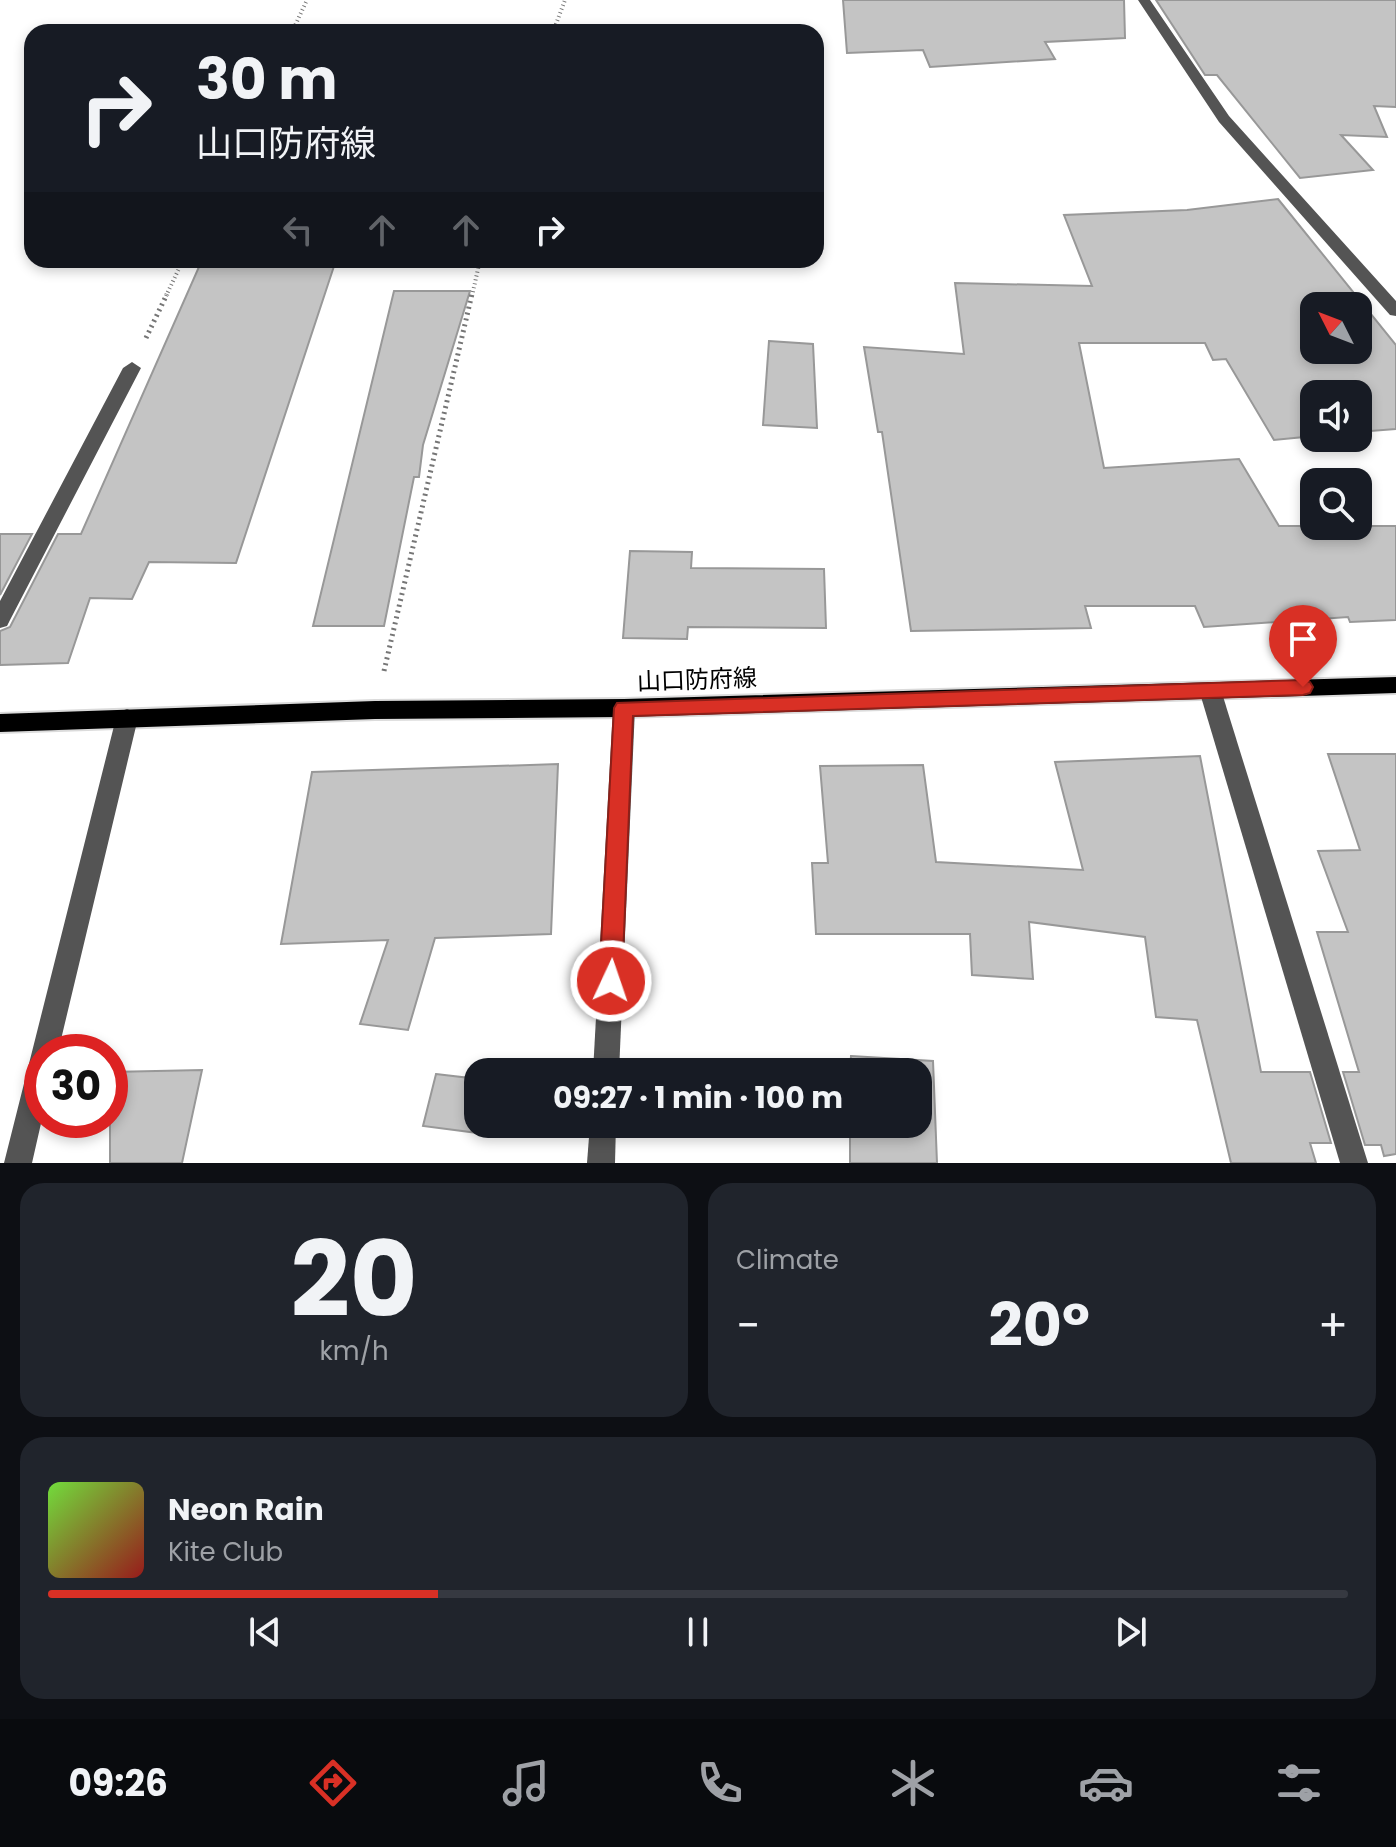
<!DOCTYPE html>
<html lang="en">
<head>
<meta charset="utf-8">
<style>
	body { margin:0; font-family:Poppins,"Noto Sans JP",sans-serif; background:#20242c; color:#f1f3f6; height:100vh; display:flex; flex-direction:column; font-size:30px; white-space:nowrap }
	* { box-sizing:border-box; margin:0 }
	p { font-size:26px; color:#9ea1a6 }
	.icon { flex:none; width:44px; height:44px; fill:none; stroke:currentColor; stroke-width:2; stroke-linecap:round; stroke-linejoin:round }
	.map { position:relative; height:1163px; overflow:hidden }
	.side { display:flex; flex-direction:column; gap:20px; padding:20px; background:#0d0f14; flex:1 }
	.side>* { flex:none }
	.top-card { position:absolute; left:24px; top:24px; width:800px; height:244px; border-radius:24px; box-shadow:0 4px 12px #0003; background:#171b24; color:#f1f3f6; overflow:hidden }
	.needle { width:52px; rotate:312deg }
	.controls { position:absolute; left:1300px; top:292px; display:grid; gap:16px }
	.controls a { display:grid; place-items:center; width:72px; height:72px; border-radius:16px; background:#171b24; box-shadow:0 4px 12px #0003; font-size:40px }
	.speed { position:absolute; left:24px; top:1034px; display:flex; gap:16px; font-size:40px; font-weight:700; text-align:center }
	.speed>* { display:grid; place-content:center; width:104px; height:104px; border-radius:50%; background:#171b24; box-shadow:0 4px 12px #0003; line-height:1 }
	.speed .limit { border:12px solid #d22; background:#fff; color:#111 }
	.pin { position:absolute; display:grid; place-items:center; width:68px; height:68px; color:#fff; margin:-82px -34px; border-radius:50% 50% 50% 0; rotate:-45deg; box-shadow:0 0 8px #0007 }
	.pin .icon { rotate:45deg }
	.me { position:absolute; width:88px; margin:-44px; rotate:3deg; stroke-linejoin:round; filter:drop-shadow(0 0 6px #0008) }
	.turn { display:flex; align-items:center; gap:28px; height:168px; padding:0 40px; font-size:36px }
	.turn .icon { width:104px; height:104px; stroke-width:2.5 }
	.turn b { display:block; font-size:56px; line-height:68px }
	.lanes { display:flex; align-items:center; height:76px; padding:0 40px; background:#0003; justify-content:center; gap:40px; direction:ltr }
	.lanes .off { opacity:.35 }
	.big { font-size:60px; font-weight:700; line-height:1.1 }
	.side .widget { flex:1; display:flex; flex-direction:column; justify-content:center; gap:12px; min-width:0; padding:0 28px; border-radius:24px; background:#20242c }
	.side .dial { align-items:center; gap:0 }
	.dial b { font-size:104px; line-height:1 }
	.song { display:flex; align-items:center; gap:24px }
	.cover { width:96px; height:96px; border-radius:12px; background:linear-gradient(135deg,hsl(100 70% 55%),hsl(0 70% 35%)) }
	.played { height:8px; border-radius:4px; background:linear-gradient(90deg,#d93025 30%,#363941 30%) }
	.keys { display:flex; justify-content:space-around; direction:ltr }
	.heat { display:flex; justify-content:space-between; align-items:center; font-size:44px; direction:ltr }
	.side .tiles { flex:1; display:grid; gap:20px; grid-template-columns:1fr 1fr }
	.widget:last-child { grid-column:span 2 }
	.trip { position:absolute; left:464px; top:1058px; width:468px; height:80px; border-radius:24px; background:#171b24; box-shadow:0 4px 12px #0003; font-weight:700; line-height:80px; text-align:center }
	.dock { display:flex; height:128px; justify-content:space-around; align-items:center; background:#090b0e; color:#9ea1a6 }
	.dock .icon { width:56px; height:56px }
	.dock .selected { color:#d93025 }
	.dock b { font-size:36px; color:#f1f3f6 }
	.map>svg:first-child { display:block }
	.building { fill:#c4c4c4; stroke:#989898; stroke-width:2; fill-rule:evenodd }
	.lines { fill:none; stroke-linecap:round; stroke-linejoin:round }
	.major-casing { stroke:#dbdbdb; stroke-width:4 }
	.path-far1 { stroke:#767676; stroke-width:4; stroke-dasharray:1 3; stroke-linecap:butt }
	.path { stroke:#767676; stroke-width:5; stroke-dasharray:2 4; stroke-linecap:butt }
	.minor { fill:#545454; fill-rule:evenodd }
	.major { fill:#000; fill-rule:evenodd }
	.route { fill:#d93025; stroke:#8d1f18; stroke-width:2 }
	.labels { text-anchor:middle; stroke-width:6; stroke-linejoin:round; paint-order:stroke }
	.street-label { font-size:24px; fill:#000; stroke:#fff }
</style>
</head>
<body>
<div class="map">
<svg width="1396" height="1163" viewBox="0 0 1396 1163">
	<rect width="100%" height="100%" fill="#fff"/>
	<g class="building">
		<path d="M843 0H1124L1125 38 1045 42 1055 59 930 67 923 50 847 53Z"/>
		<path d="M1156 0H1396V107L1374 106 1387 137 1341 135 1373 170 1300 178 1217 75H1205Z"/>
		<path d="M1278 199 1396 345V429L1358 432V394H1314V436L1274 440 1226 359 1213 360 1205 343H1079L1104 468 1239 459 1279 526H1396V620L1350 622 1348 617 1204 627 1195 606H1085L1091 628 911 631 882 432H878L864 347 964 354 955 283 1092 286 1064 215 1187 210ZM1314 306H1358V350H1314Z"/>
		<path d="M202 260H336L236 563 149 562 132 599 90 598 68 663 0 665V631L10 627 58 534H81Z"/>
		<path d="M394 291H470L423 445 419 477H414L384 626H313Z"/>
		<path d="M769 341 813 344 817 428 763 425Z"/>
		<path d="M0 534H32L0 595Z"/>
		<path d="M630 551 692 552 691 568 824 569 826 628 688 627 687 639 623 638Z"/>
		<path d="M1328 754H1396V1154L1384 1156 1381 1145H1365L1343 1072H1359L1317 932H1348L1318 851 1360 850Z"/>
		<path d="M1200 756 1261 1072H1310L1331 1143H1310L1316 1163H1231L1197 1020 1156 1017 1145 937 1029 922 1033 979 972 975 970 934H816L812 863H828L820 766 923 765 936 862 1083 870 1055 762Z"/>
		<path d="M558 764 551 934 435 938 408 1030 360 1024 388 940 281 944 312 772Z"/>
		<path d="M851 1056 933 1061 937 1163H850V1124H918V1072H850Z"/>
		<path d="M202 1070 182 1163H110V1072Z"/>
		<path d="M436 1074 478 1079V1133L423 1126Z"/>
	</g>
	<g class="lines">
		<defs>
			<path id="major" d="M1396 677V693L624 717 375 719 0 732V714L375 701 624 699Z"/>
		</defs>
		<use href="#major" class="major-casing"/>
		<g class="path-far1">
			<path d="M292 32 307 0"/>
			<path d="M553 32 565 0"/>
			<path d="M166 296 183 260"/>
			<path d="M472 296 480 260"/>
		</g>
		<g class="path">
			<path d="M146 338 167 294"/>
			<path d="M384 671 472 294"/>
		</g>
		<g class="minor">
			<path d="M1138 0H1150L1229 116 1396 301V316L1390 315 1219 122Z"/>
			<path d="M132 362 141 368 10 620 7 626 0 628V601L123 368Z"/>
			<path d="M1210 682 1218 684 1221 690 1368 1163H1340L1199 690 1202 684Z"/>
			<path d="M624 699 632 702 635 708 619 1072H593L613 708 616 702Z"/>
			<path d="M127 709 135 712 138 718 58 1052H42V1119L32 1163H4L116 718 119 712Z"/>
			<path d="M590 1124H616L615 1163H587Z"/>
		</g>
		<use href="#major" class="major"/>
	</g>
	<path class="route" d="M1303 680 1310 682 1313 687 1310 693 1303 695 633 716 622 981 619 988 611 992 603 988 599 981 614 708 617 703Z"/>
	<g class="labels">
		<g class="street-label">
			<text transform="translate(697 680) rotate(-2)" y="8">山口防府線</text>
		</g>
	</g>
</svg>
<div class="controls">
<a><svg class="needle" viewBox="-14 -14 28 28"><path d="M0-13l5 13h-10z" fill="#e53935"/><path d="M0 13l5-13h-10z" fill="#9ea1a6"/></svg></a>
<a><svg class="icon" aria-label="sound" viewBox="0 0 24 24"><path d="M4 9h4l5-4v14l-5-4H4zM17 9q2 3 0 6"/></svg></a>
<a><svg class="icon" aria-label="search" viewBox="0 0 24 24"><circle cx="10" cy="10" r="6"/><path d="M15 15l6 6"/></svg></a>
</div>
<div class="speed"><div class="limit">30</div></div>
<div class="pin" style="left:1303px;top:687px;background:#d93025"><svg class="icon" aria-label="arrive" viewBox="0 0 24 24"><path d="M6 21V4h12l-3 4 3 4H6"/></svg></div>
<svg class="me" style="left:611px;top:981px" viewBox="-20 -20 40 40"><circle r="17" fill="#d93025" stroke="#fff" stroke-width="3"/><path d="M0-11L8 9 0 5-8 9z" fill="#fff"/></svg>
<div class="trip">09:27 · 1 min · 100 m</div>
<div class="top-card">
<div class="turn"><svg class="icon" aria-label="right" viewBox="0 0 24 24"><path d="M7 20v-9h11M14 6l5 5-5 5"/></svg><div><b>30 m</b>山口防府線</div></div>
<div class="lanes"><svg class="icon off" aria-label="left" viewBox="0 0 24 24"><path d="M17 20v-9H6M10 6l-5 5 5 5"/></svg><svg class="icon off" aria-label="ahead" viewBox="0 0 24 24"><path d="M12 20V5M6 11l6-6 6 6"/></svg><svg class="icon off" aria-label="ahead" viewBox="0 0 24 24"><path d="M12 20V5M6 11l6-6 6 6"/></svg><svg class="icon" aria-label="right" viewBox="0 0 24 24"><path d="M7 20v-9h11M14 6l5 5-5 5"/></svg></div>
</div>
</div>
<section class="side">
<div class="tiles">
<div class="widget dial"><b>20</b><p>km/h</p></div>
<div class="widget"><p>Climate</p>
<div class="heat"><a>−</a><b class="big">20°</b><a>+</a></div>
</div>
<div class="widget">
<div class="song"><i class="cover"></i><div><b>Neon Rain</b><p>Kite Club</p></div></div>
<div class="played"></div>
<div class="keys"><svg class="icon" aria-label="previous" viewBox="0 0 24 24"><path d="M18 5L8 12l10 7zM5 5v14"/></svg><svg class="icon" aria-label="pause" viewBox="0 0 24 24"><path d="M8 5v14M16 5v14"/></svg><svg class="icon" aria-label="next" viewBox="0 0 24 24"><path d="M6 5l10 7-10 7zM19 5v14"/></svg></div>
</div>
</div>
</section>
<nav class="dock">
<b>09:26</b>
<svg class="icon selected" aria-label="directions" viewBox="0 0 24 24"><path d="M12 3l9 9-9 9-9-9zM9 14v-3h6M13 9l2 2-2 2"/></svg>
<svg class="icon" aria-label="music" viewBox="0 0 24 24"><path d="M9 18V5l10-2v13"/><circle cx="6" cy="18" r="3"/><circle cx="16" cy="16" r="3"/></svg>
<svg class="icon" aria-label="phone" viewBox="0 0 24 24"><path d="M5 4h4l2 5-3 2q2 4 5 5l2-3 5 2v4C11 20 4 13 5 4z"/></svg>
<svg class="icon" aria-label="climate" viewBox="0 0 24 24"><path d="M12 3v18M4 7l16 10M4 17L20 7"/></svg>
<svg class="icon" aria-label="car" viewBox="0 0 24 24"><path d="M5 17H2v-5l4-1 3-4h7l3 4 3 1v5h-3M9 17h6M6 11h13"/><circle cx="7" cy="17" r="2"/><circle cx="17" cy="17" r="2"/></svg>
<svg class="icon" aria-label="filters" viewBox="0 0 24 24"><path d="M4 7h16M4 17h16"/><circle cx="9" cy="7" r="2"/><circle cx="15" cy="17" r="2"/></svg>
</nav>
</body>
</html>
